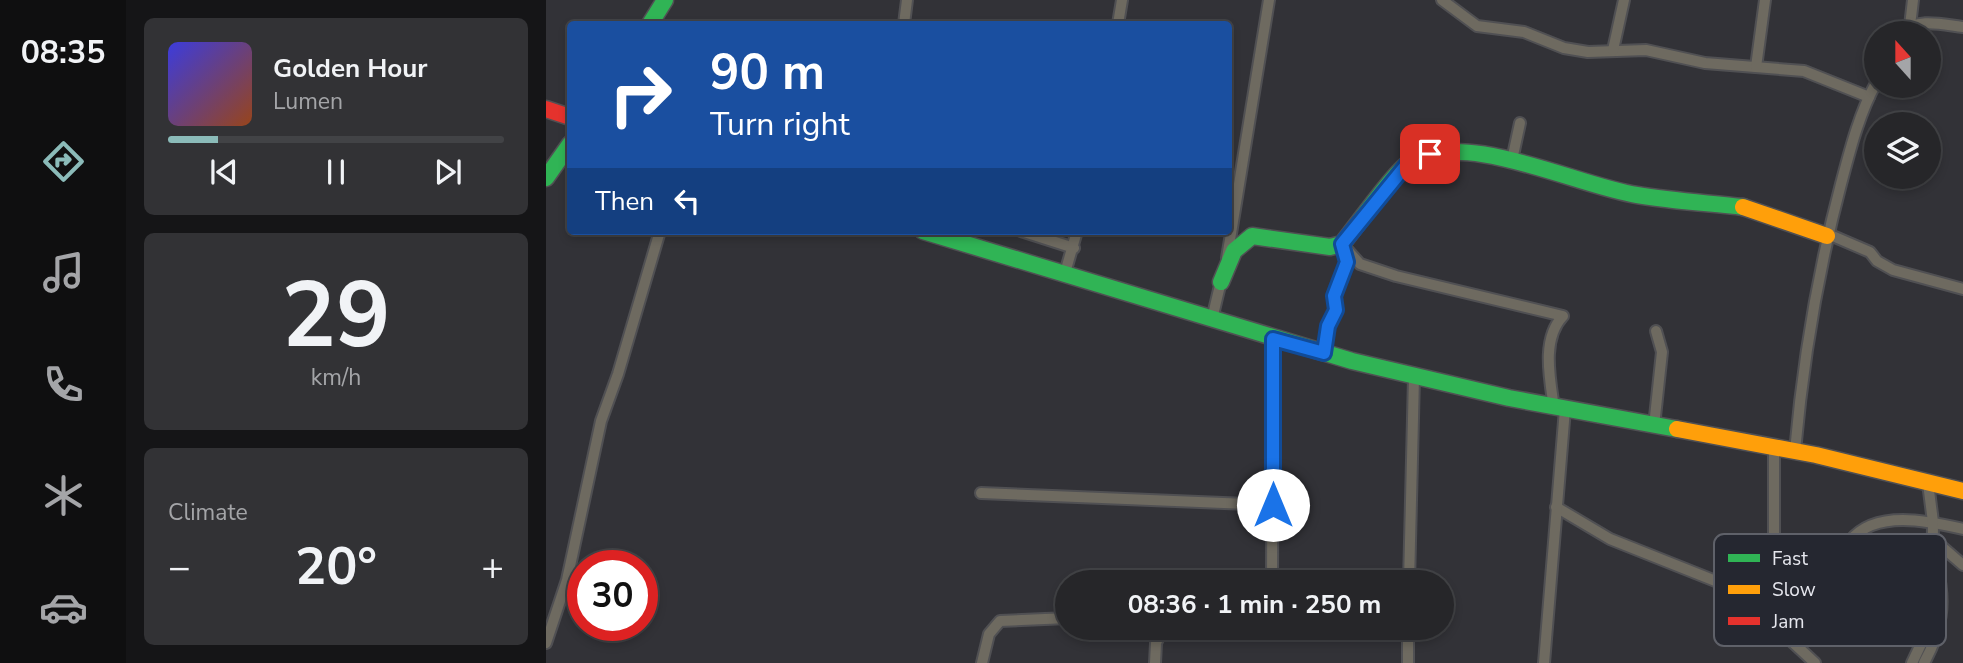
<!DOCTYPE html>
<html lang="en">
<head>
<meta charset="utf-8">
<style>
	body { margin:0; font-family:"Nunito Sans",sans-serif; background:#323235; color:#f1f3f6; height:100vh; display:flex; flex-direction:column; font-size:26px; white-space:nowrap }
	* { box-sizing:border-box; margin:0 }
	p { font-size:23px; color:#a4a5a8 }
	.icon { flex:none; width:38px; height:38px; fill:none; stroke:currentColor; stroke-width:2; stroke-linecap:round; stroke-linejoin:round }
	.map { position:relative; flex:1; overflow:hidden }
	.drawer { display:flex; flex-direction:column; gap:18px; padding:18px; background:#151517; width:420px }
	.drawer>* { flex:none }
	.banner { position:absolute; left:21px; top:21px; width:665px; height:214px; border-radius:7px; box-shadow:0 4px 10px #0003,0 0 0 2px #424346; background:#1a4fa0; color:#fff; overflow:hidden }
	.needle { width:46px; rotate:339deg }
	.controls { position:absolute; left:1318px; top:21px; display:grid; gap:14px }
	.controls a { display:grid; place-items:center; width:77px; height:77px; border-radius:50%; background:#262629; box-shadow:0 4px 10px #0003,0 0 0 2px #424346; font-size:35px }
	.speed { position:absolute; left:21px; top:550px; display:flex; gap:14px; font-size:35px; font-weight:700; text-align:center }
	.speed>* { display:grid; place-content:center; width:91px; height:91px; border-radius:50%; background:#262629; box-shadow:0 4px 10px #0003,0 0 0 2px #424346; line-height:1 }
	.speed .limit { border:10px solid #d22; background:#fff; color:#111 }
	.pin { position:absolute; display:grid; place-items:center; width:60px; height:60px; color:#fff; margin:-30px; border-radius:14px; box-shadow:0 4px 10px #0006 }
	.me { position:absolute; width:77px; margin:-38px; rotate:0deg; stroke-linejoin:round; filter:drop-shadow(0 0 5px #0008) }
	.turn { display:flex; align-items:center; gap:24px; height:147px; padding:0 28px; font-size:32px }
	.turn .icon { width:91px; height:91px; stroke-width:2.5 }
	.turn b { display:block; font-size:49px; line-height:60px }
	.then { display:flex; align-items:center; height:66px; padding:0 28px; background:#0003; gap:14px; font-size:26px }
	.big { font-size:52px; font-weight:700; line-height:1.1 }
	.drawer .card { flex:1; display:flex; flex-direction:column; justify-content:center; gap:10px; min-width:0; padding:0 24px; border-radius:10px; background:#323235 }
	.drawer .dial { align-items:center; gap:0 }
	.dial b { font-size:91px; line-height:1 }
	.song { display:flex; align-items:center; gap:21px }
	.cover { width:84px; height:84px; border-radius:10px; background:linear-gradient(135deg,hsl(240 70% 55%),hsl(20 70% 35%)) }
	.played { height:7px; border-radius:4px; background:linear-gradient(90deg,#8bbbb9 15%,#424346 15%) }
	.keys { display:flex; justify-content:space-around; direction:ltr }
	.heat { display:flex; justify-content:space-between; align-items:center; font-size:38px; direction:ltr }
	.trip { position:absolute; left:509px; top:570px; width:399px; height:70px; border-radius:35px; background:#262629; box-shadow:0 4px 10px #0003,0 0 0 2px #424346; font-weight:700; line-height:70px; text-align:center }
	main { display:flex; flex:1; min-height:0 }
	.tab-bar { display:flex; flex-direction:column; width:126px; justify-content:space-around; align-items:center; background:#0f0f10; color:#a4a5a8 }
	.tab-bar .icon { width:49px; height:49px }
	.tab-bar .active { color:#8bbbb9 }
	.tab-bar b { font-size:32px; color:#f1f3f6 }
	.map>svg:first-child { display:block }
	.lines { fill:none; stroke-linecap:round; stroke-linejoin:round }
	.street-casing { stroke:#505053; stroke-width:14 }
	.fast-casing { stroke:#505053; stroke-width:19 }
	.slow-casing { stroke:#505053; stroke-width:19 }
	.jam-casing { stroke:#505053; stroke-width:19 }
	.street { stroke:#6e6a60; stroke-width:10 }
	.fast { stroke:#30b455; stroke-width:16 }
	.slow { stroke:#ff9f0a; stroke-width:16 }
	.jam { stroke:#e5322d; stroke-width:16 }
	.route-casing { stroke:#114b97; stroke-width:18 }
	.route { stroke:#1a73e8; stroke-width:12 }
	.key { fill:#252730; stroke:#5f6169; stroke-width:2 }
	.key-label { font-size:19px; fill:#e6e7ee }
</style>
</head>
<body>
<main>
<nav class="tab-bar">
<b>08:35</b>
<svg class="icon active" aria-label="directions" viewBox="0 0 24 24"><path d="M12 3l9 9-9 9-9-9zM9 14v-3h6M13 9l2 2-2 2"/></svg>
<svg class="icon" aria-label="music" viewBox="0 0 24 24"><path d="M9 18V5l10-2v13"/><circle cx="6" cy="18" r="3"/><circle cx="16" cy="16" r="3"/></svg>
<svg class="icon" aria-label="phone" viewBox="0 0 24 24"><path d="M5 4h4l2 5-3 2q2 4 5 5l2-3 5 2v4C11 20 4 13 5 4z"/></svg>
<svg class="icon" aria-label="climate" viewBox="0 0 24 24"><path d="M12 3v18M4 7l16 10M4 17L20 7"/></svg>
<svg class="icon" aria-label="car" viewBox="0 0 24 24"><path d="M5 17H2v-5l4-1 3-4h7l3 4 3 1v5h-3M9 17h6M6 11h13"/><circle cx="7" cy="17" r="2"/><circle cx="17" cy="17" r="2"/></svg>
</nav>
<section class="drawer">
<div class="card">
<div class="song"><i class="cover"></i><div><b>Golden Hour</b><p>Lumen</p></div></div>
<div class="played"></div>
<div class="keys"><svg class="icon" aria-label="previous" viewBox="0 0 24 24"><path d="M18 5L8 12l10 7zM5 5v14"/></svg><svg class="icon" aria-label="pause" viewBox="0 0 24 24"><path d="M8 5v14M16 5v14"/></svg><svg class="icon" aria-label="next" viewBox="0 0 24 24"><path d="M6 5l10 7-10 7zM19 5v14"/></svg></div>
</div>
<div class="card dial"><b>29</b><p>km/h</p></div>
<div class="card"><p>Climate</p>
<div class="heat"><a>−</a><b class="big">20°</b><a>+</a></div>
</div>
</section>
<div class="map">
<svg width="1417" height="663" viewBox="0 0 1417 663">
	<rect width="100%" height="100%" fill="#323237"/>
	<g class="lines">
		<defs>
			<g id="street">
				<path d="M896 0 931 26 978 32 1018 48 1042 52 1100 50 1159 63 1258 71 1323 97"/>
				<path d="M358 24 361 0"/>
				<path d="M572 24 576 0"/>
				<path d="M1364 26 1367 0"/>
				<path d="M1357 33C1371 17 1398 25 1417 27"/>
				<path d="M1067 50 1078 0"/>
				<path d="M1210 67 1219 0"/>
				<path d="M966 160 974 123"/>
				<path d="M475 231 528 248"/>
				<path d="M1282 234 1324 252 1331 261 1347 270 1417 289"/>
				<path d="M796 244 814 264 850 276 1017 316C995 339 1004 379 1008 408"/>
				<path d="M681 258 723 0"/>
				<path d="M519 273 531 231"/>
				<path d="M666 319 676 277"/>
				<path d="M778 353 782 325 791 310 788 296 801 262 797 247"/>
				<path d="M1108 426 1116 352 1110 331"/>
				<path d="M1249 451C1257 361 1272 271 1295 184 1304 150 1313 114 1330 83"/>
				<path d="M435 493 727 505"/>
				<path d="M1010 507 1064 539 1172 582 1213 611 1269 663"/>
				<path d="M1387 539 1417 565"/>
				<path d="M726 583 727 339"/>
				<path d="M863 583 868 377"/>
				<path d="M1227 599 1274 596 1313 610 1371 606 1387 599"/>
				<path d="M1228 624V447"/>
				<path d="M645 628 707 633 713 628"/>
				<path d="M1243 637 1245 610C1256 600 1271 595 1280 584 1290 571 1294 554 1304 541 1329 509 1383 521 1417 529"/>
				<path d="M0 643 21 580 55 421 72 374 114 231"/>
				<path d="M436 663 443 634 454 621 522 618"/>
				<path d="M609 663 610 643 617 628"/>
				<path d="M862 663V628"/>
				<path d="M998 663 1019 409"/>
				<path d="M1366 663 1384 625 1386 612 1387 522 1382 483"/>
				<path d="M1378 663C1396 630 1400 603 1391 567"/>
			</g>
			<g id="fast">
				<path d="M104 24 119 0"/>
				<path d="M0 178 24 144"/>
				<path d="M377 231 806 361 963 398 1131 429"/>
				<path d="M675 282 688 251 706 236 784 247 796 244C809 228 850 170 864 162 920 129 1031 186 1091 195 1126 201 1162 203 1197 207"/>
			</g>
			<g id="slow">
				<path d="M1197 207 1281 236"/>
				<path d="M1131 429 1270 455 1417 491"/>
			</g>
			<path id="jam" d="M0 109 24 117"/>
		</defs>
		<use href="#street" class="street-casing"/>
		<use href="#fast" class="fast-casing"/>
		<use href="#slow" class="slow-casing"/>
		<use href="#jam" class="jam-casing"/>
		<use href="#street" class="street"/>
		<use href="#fast" class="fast"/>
		<use href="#slow" class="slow"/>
		<use href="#jam" class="jam"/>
	</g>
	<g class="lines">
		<defs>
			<path id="route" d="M727 505V339L778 353 782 326 790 310 788 296 801 262 796 244 862 163 884 154"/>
		</defs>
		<use href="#route" class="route-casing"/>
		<use href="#route" class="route"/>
	</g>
	<rect x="1168" y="534" width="232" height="112" rx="10" class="key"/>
	<rect x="1182" y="554" width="32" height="8" fill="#30b455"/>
	<rect x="1182" y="585" width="32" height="9" fill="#ff9f0a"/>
	<rect x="1182" y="617" width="32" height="8" fill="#e5322d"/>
	<g class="key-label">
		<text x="1226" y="565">Fast</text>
		<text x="1226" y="596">Slow</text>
		<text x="1226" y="628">Jam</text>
	</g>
</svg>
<div class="controls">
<a><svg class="needle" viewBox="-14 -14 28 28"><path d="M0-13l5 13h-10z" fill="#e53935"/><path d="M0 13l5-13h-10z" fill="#a4a5a8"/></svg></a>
<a><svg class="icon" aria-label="layers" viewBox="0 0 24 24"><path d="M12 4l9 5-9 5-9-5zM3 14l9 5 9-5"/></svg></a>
</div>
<div class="speed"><div class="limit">30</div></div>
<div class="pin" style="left:884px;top:154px;background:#d93025"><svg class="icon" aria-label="arrive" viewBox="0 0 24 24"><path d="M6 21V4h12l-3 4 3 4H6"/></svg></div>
<svg class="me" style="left:727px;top:505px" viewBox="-20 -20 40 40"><circle r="19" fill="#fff"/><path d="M0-13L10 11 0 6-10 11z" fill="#1a73e8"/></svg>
<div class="trip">08:36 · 1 min · 250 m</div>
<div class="banner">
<div class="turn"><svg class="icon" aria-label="right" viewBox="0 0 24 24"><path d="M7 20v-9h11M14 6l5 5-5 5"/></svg><div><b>90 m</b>Turn right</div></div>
<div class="then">Then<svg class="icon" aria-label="left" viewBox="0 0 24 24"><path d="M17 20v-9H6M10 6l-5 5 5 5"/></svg></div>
</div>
</div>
</main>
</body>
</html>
